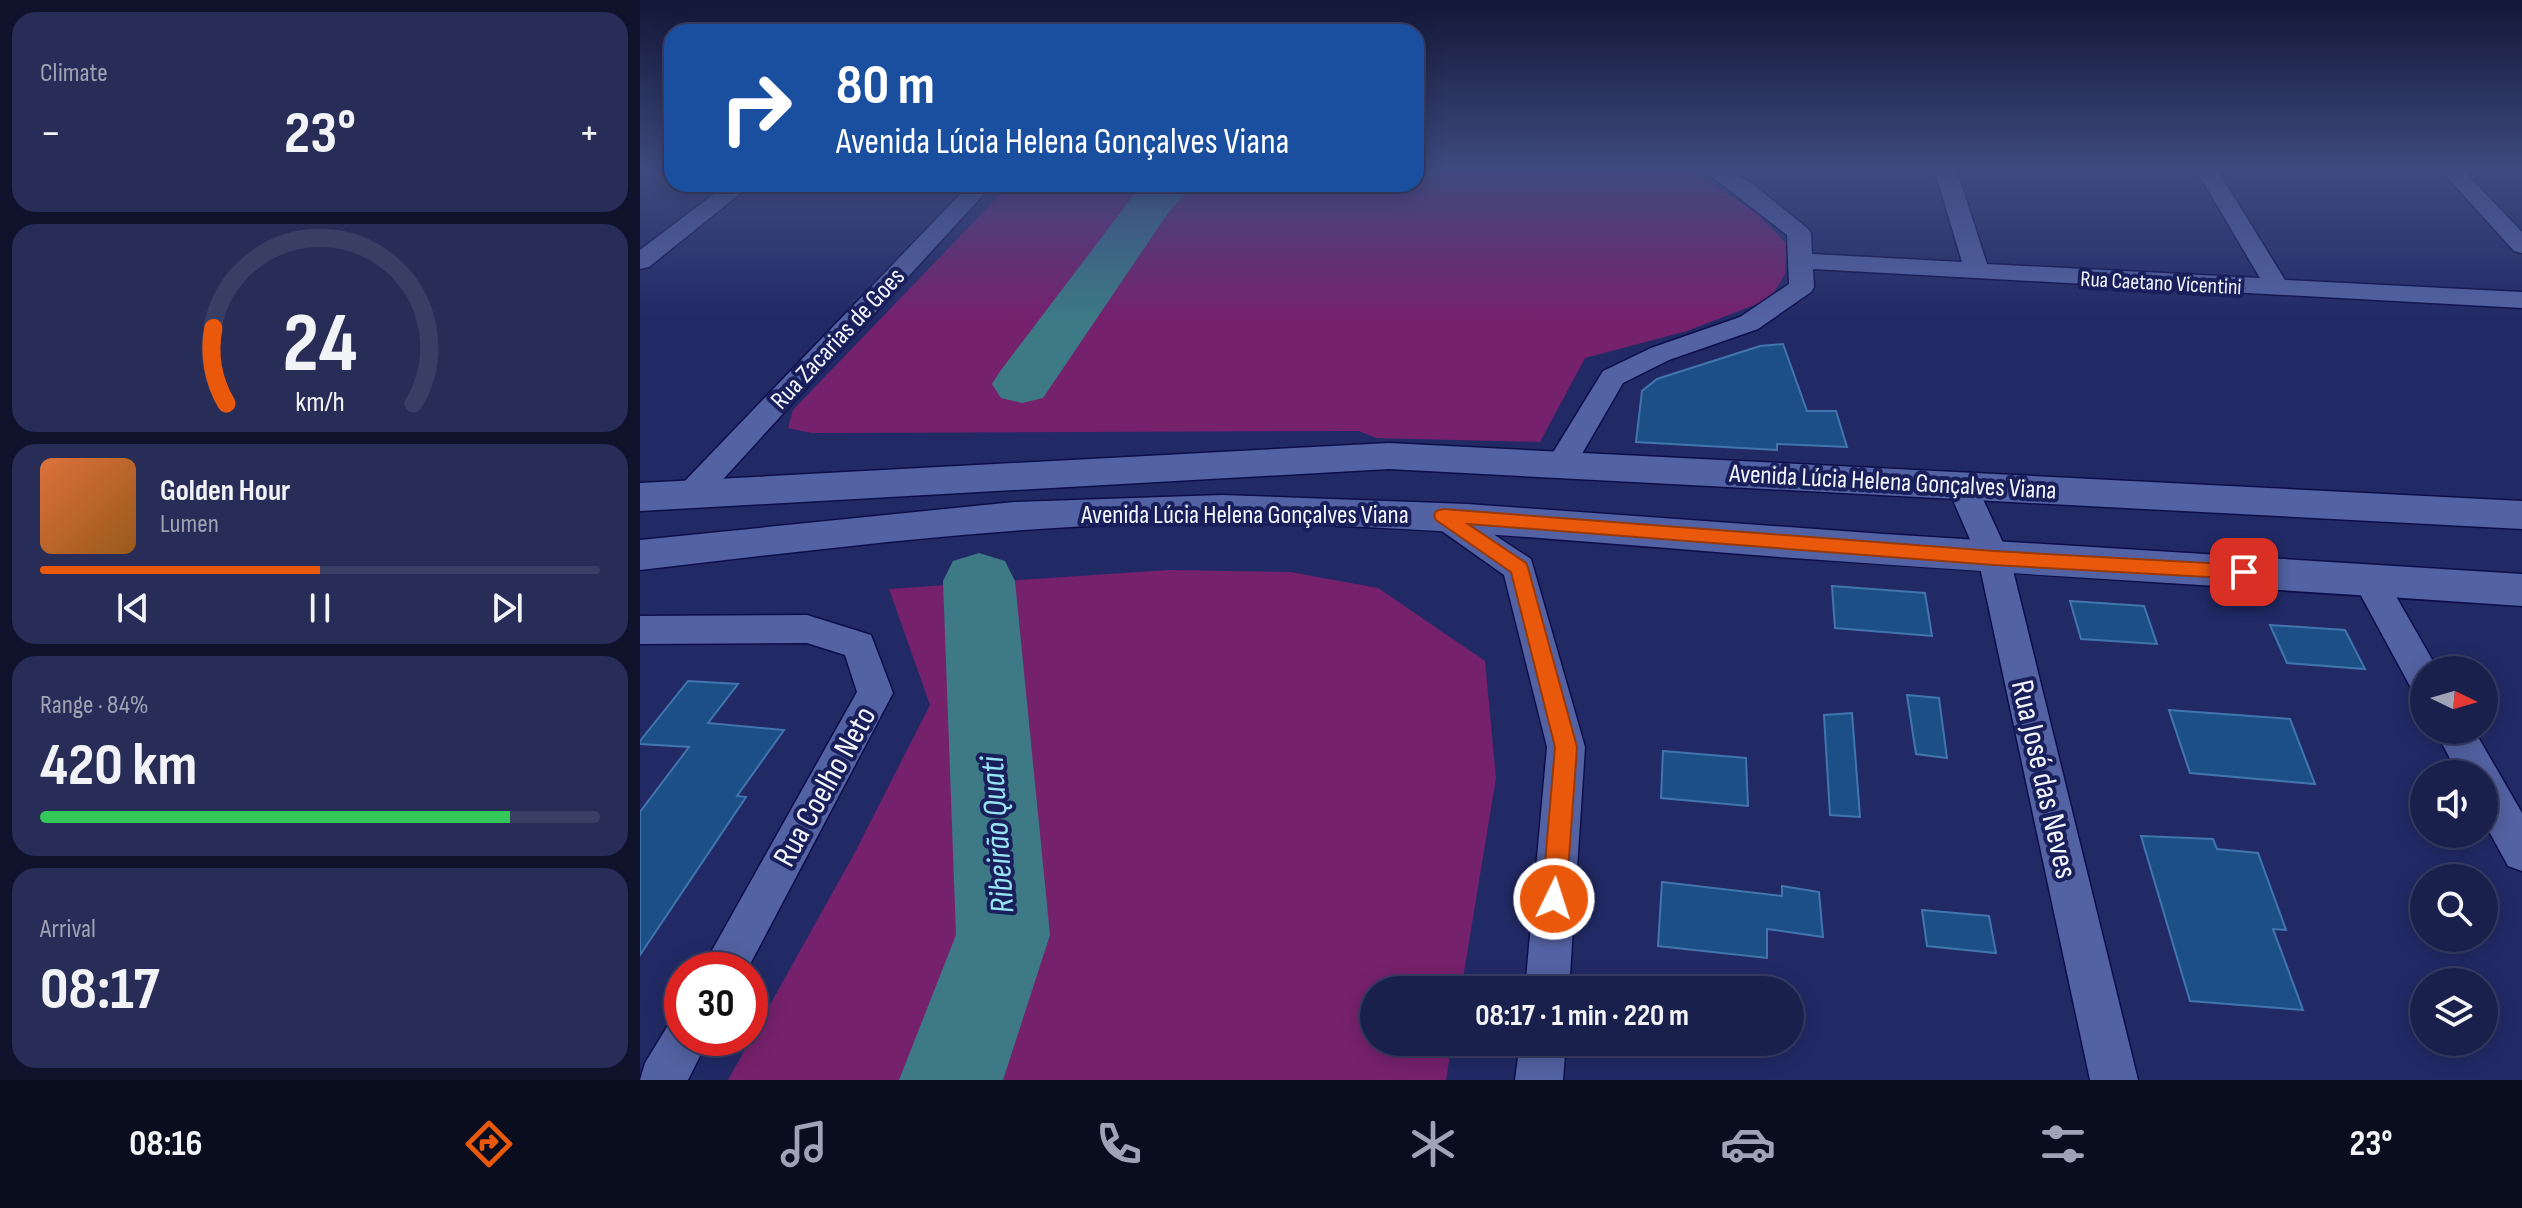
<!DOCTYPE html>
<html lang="en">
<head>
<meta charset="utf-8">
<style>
	body { margin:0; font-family:"Sofia Sans Condensed",sans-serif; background:#272d56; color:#f1f3f6; height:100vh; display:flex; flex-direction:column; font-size:30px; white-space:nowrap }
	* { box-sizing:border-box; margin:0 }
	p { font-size:26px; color:#9fa3b5 }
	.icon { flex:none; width:44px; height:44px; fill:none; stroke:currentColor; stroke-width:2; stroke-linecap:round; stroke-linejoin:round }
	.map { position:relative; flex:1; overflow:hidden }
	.details { display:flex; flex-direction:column; gap:12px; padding:12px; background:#0e122a; width:640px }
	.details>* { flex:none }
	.top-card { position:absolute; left:24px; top:24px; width:760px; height:168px; border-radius:24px; box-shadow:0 4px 20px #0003,0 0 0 2px #383e64; background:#1a4fa0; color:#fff; overflow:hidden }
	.needle { width:52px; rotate:95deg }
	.buttons { position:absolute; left:1770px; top:656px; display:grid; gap:16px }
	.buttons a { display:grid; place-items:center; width:88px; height:88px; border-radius:50%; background:#1a204c; box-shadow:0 4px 20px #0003,0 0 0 2px #383e64; font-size:40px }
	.speed { position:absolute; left:24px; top:952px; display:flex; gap:16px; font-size:40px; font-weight:700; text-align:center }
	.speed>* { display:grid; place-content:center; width:104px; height:104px; border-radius:50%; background:#1a204c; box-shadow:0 4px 20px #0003,0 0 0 2px #383e64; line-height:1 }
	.speed .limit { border:12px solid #d22; background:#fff; color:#111 }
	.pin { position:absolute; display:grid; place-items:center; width:68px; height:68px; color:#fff; margin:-34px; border-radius:16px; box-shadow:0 4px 12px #0006 }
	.me { position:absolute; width:88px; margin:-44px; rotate:4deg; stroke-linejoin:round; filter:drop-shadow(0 0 6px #0008) }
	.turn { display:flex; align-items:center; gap:28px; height:168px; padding:0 40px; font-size:36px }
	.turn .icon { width:104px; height:104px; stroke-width:2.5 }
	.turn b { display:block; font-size:56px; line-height:68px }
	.big { font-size:60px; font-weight:700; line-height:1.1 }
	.details .tile { flex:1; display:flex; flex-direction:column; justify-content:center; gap:12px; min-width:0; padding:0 28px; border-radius:24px; background:#272d56 }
	.details .dial { align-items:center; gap:0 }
	.dial svg { height:208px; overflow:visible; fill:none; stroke:#383e64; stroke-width:7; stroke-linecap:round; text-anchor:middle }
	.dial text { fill:#f1f3f6; stroke:none }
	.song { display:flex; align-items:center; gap:24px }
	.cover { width:96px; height:96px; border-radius:12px; background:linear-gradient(135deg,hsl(20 70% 55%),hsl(30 70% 35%)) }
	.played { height:8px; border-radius:4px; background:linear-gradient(90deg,#ea580c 50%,#383e64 50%) }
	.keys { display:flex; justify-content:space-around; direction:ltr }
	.heat { display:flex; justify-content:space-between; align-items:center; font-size:44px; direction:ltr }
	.charge { height:12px; border-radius:6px; background:linear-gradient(90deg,#34c759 84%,#383e64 0) }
	.trip { position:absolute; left:720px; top:976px; width:444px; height:80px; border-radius:40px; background:#1a204c; box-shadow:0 4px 20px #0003,0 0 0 2px #383e64; font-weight:700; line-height:80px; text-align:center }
	.dock { display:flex; height:128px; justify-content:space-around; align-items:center; background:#0a0d1e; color:#9fa3b5 }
	.dock .icon { width:56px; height:56px }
	.dock .active { color:#ea580c }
	.dock b { font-size:36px; color:#f1f3f6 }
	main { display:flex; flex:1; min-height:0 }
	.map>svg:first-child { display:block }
	.green { fill:#76216c }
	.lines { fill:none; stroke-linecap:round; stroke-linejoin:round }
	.river { fill:#3d7a86; fill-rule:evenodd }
	.building { fill:#1b4f85; stroke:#4275ae; stroke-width:2 }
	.minor-casing { stroke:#0d0e49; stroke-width:3 }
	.tertiary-casing { stroke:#0d0e49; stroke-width:3 }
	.minor { fill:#5362a3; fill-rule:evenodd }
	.tertiary { fill:#5362a3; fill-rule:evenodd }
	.route { fill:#ea580c; stroke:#983908; stroke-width:2 }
	.labels { text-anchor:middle; stroke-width:8; stroke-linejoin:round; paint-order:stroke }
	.far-street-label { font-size:22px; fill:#f2f5fc; stroke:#191f5a }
	.street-label { font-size:26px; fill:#f2f5fc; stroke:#191f5a }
	.near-street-label { font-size:32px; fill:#f2f5fc; stroke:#191f5a }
	.near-water-label { font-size:34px; font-style:italic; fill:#98e4f4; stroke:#191f5a }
</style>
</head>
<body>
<main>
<section class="details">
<div class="tile"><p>Climate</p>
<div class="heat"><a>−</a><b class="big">23°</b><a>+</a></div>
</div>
<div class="tile dial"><svg viewBox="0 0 100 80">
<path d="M14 69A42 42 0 1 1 86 69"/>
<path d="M14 69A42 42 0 0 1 9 40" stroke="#ea580c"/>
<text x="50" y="56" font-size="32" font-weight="700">24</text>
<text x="50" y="72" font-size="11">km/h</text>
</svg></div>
<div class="tile">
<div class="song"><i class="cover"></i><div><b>Golden Hour</b><p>Lumen</p></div></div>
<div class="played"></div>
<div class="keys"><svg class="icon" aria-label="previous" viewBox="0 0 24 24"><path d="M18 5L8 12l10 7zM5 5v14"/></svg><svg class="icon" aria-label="pause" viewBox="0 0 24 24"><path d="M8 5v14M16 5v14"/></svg><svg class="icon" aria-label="next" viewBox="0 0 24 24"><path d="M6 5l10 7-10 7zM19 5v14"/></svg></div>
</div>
<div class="tile"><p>Range · 84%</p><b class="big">420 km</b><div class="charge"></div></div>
<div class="tile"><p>Arrival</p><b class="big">08:17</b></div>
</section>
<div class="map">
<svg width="1882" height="1080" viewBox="0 0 1882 1080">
	<rect width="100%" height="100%" fill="#222a66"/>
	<g class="green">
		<path d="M776 168H1048L1116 213 1147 244 1145 274 1130 299 1047 331 945 358 900 442 736 438 719 431 171 433 148 428 153 410 370 184H776Z"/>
		<path d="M528 570 650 572 738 588 845 661 856 778 821 990H734V1042H812L806 1080H88L213 856 290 705 249 589Z"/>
	</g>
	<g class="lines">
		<g class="river">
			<path d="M502 184H554L528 213 403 398 382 403 361 398 352 384 361 370Z"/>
			<path d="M339 553 365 561 375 581 410 935 363 1080H259L316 935 303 581 313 561Z"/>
		</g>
	</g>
	<g class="building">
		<path d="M1143 344 1167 411H1196L1207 447 1137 444V450L996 442 1002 391 1017 379 1120 346Z"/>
		<path d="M1192 586 1285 593 1292 636 1195 628Z"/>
		<path d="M1430 601 1504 606 1517 644 1441 639Z"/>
		<path d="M1630 625 1705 630 1725 669 1647 663Z"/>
		<path d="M48 681 98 684 68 723 144 730 97 796 106 797 0 955V812L49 747 0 744V741Z"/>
		<path d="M1267 695 1299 698 1307 758 1276 754Z"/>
		<path d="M1529 710 1650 719 1675 784 1550 773Z"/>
		<path d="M1212 713 1220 817 1190 815 1184 715Z"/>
		<path d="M1023 751 1106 758 1108 806 1021 798Z"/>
		<path d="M1501 836 1573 839 1577 849 1618 853 1646 930 1633 929 1663 1010 1550 1001Z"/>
		<path d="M1022 882 1142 896V886L1179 892 1183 937 1127 929V958L1018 946Z"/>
		<path d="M1282 910 1349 916 1356 953 1287 946Z"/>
	</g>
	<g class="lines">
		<defs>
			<g id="minor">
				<path d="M1061 168H1087L1114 185 1167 228 1171 233 1172 254 1322 262 1294 168H1316L1347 264 1620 278 1555 168H1576L1645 280 1882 292V308L1173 269 1174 287 1171 292 1118 329 1029 360 983 383 932 471 921 474 910 471 906 464 963 371 1011 348 1100 317 1149 284 1147 235Z"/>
				<path d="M1799 168H1821L1882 232V253L1874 251Z"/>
				<path d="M87 184H112L9 267 0 269V250Z"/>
				<path d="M330 184H353L64 500 53 503 42 500 38 492 42 484Z"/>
				<path d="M1321 473 1332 476 1336 484 1370 558 1498 1080H1450L1338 558 1306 484 1310 476Z"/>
				<path d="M803 505 814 508 891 559 945 747 929 990H885L907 747 864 575 792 524 787 516 792 508Z"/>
				<path d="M1729 566 1741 570 1798 670H1784V692L1771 688 1712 579 1717 570Z"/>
				<path d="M167 615 231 635 253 693 107 970H61L217 692 205 655 167 643 0 644V616Z"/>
				<path d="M1795 730H1834L1882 813V871L1868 866 1844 822V774H1818Z"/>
				<path d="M42 1017V1038H69L48 1080H0L5 1063 30 1022Z"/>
				<path d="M880 1042H926L923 1080H875Z"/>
			</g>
			<g id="tertiary">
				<path d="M749 443 1882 501V529L749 469 0 511V483Z"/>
				<path d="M582 495 827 504 1244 534 1882 574V606C1639 589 1396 576 1153 558 936 542 718 518 500 524 333 529 166 551 0 570V540L374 502Z"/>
			</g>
		</defs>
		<use href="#minor" class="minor-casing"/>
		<use href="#tertiary" class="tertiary-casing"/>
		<use href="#minor" class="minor"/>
		<use href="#tertiary" class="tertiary"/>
	</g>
	<linearGradient id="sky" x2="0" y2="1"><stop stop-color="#131738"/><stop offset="0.53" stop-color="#3e4a7f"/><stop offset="1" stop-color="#3e4a7f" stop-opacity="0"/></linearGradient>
	<rect width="1882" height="320" fill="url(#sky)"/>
	<path class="route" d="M803 509 1354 551 1604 565 1614 572 1604 579 1354 565 828 524 886 563 888 568 937 747 926 899 922 907 914 910 906 907 902 899 915 747 871 572 796 520 794 516 796 511Z"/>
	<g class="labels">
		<g class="far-street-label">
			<text transform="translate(1521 282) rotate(3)" y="8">Rua Caetano Vicentini</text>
		</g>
		<g class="street-label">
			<text transform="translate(197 338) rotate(-47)" y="9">Rua Zacarias de Goes</text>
			<text transform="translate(1253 481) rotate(3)" y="9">Avenida Lúcia Helena Gonçalves Viana</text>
			<text x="605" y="523">Avenida Lúcia Helena Gonçalves Viana</text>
		</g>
		<g class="near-street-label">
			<text transform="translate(1405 779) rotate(77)" y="11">Rua José das Neves</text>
			<text transform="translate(184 786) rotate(-61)" y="11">Rua Coelho Neto</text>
		</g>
		<g class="near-water-label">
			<text transform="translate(356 835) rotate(-94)" y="12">Ribeirão Quati</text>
		</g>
	</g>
</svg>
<div class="buttons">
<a><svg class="needle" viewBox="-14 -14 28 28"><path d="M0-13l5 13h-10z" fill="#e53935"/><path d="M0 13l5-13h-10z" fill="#9fa3b5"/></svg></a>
<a><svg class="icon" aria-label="sound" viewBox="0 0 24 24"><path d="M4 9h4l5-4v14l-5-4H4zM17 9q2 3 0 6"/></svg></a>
<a><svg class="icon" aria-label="search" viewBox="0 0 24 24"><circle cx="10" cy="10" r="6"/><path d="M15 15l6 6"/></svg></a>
<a><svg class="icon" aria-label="layers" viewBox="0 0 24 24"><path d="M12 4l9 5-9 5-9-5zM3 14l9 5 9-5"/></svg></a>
</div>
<div class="speed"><div class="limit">30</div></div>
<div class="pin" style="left:1604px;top:572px;background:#d93025"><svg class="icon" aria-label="arrive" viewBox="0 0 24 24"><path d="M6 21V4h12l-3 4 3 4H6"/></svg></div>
<svg class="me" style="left:914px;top:899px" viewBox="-20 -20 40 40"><circle r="17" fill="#ea580c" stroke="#fff" stroke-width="3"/><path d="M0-11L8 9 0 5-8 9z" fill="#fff"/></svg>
<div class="trip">08:17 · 1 min · 220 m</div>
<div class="top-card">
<div class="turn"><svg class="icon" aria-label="right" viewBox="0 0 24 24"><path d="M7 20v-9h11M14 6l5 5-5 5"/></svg><div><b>80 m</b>Avenida Lúcia Helena Gonçalves Viana</div></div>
</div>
</div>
</main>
<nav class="dock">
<b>08:16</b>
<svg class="icon active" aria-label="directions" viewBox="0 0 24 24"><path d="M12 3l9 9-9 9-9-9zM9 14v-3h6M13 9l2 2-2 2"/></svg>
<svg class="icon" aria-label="music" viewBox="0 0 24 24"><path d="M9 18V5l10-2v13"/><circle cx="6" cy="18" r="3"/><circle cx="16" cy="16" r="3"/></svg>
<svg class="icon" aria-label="phone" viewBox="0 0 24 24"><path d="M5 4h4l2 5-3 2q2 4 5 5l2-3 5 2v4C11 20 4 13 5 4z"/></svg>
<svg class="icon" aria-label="climate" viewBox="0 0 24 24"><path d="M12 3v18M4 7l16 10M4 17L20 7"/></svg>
<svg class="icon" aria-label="car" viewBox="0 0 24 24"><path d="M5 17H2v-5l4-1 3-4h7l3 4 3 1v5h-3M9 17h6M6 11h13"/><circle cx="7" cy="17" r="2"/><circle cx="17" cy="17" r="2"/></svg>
<svg class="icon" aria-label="filters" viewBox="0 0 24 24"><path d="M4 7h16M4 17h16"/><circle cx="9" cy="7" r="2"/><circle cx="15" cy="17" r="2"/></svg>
<b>23°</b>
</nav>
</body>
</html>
